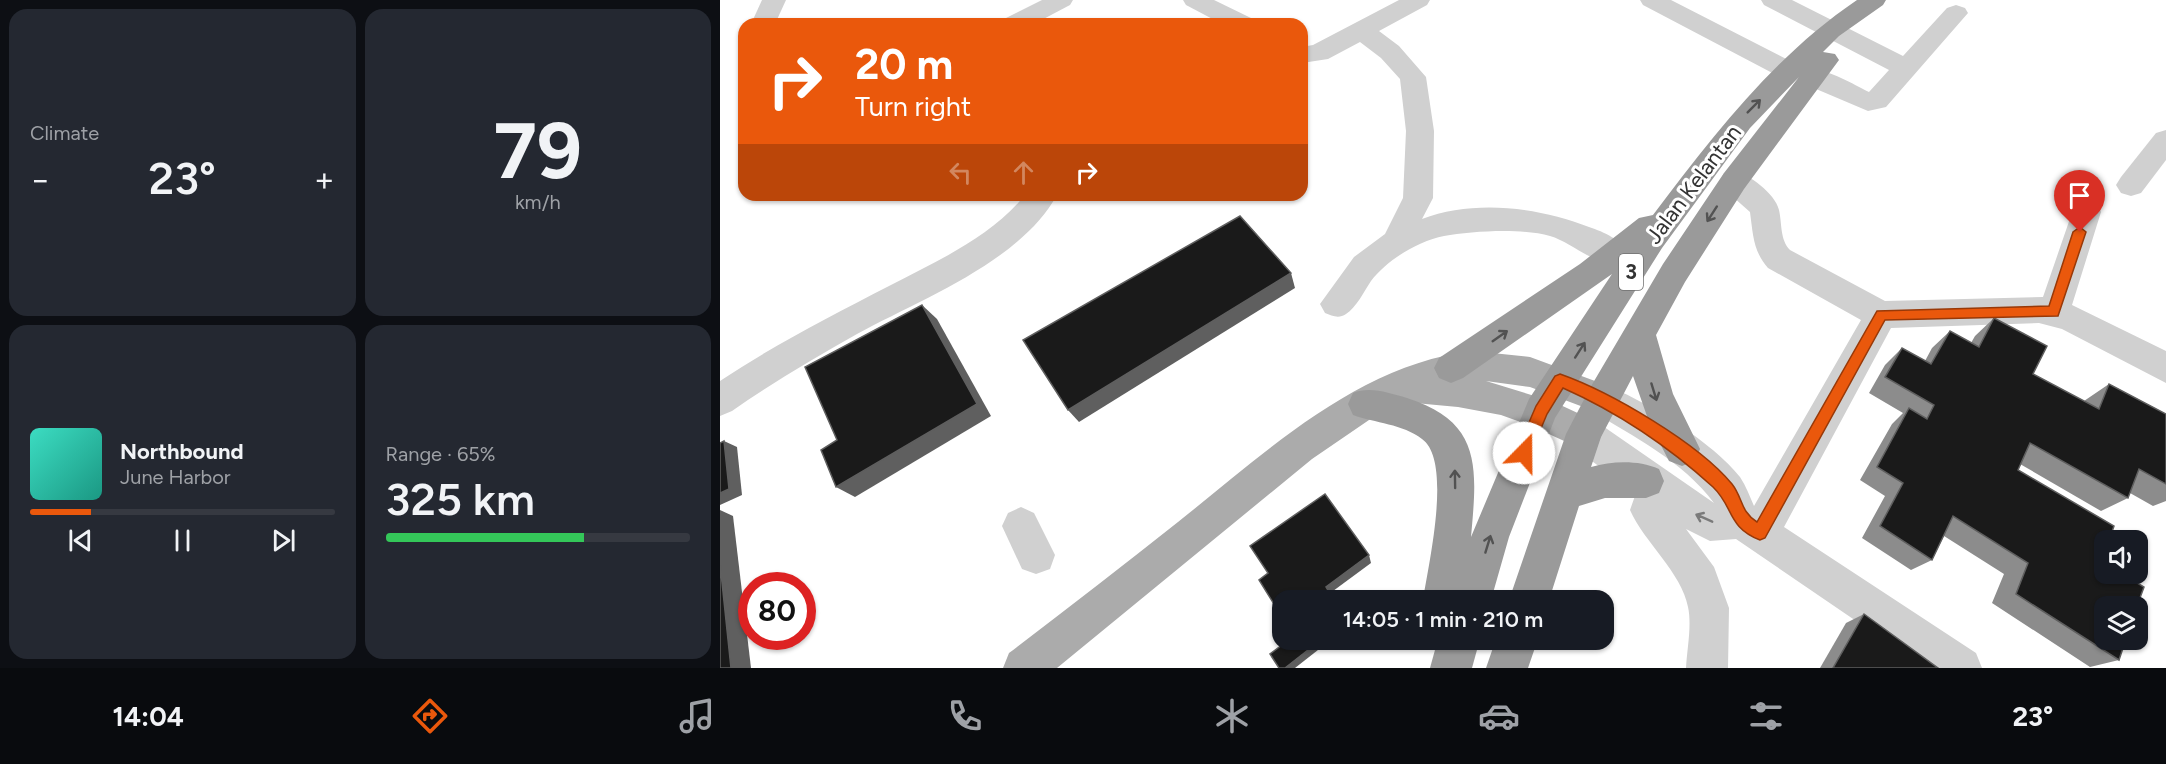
<!DOCTYPE html>
<html lang="en">
<head>
<meta charset="utf-8">
<style>
	body { margin:0; font-family:Figtree,sans-serif; background:#242831; color:#f1f3f6; height:100vh; display:flex; flex-direction:column; font-size:22px; white-space:nowrap }
	* { box-sizing:border-box; margin:0 }
	p { font-size:20px; color:#9ea1a6 }
	.icon { flex:none; width:33px; height:33px; fill:none; stroke:currentColor; stroke-width:2; stroke-linecap:round; stroke-linejoin:round }
	.map { position:relative; flex:1; overflow:hidden }
	.sheet { display:flex; flex-direction:column; gap:9px; padding:9px; background:#0d0f14; width:720px }
	.sheet>* { flex:none }
	.top-card { position:absolute; left:18px; top:18px; width:570px; height:183px; border-radius:18px; box-shadow:0 2px 4px #0004; background:#ea580c; color:#fff; overflow:hidden }
	.tools { position:absolute; left:1374px; top:530px; display:grid; gap:12px }
	.tools a { display:grid; place-items:center; width:54px; height:54px; border-radius:12px; background:#171b24; box-shadow:0 2px 4px #0004; font-size:30px }
	.speed { position:absolute; left:18px; top:572px; display:flex; gap:12px; font-size:30px; font-weight:700; text-align:center }
	.speed>* { display:grid; place-content:center; width:78px; height:78px; border-radius:50%; background:#171b24; box-shadow:0 2px 4px #0004; line-height:1 }
	.speed .limit { border:9px solid #d22; background:#fff; color:#111 }
	.pin { position:absolute; display:grid; place-items:center; width:51px; height:51px; color:#fff; margin:-62px -26px; border-radius:50% 50% 50% 0; rotate:-45deg; box-shadow:0 0 6px #0007 }
	.pin .icon { rotate:45deg }
	.me { position:absolute; width:66px; margin:-33px; rotate:22deg; stroke-linejoin:round; filter:drop-shadow(0 0 4px #0008) }
	.turn { display:flex; align-items:center; gap:21px; height:126px; padding:0 18px; font-size:27px }
	.turn .icon { width:78px; height:78px; stroke-width:2.5 }
	.turn b { display:block; font-size:42px; line-height:51px }
	.lanes { display:flex; align-items:center; height:57px; padding:0 18px; background:#0003; justify-content:center; gap:30px; direction:ltr }
	.lanes .off { opacity:.35 }
	.big { font-size:45px; font-weight:600; line-height:1.1 }
	.sheet .tile { flex:1; display:flex; flex-direction:column; justify-content:center; gap:9px; min-width:0; padding:0 21px; border-radius:18px; background:#242831 }
	.sheet .dial { align-items:center; gap:0 }
	.dial b { font-size:78px; line-height:1 }
	.song { display:flex; align-items:center; gap:18px }
	.cover { width:72px; height:72px; border-radius:9px; background:linear-gradient(135deg,hsl(170 70% 55%),hsl(170 70% 35%)) }
	.played { height:6px; border-radius:3px; background:linear-gradient(90deg,#ea580c 20%,#363941 20%) }
	.keys { display:flex; justify-content:space-around; direction:ltr }
	.heat { display:flex; justify-content:space-between; align-items:center; font-size:33px; direction:ltr }
	.charge { height:9px; border-radius:4px; background:linear-gradient(90deg,#34c759 65%,#363941 0) }
	.sheet .tiles { flex:1; display:grid; gap:9px; grid-template-columns:repeat(2,1fr) }
	.trip { position:absolute; left:552px; top:590px; width:342px; height:60px; border-radius:18px; background:#171b24; box-shadow:0 2px 4px #0004; font-weight:600; line-height:60px; text-align:center }
	.dock { display:flex; height:96px; justify-content:space-around; align-items:center; background:#090b0e; color:#9ea1a6 }
	.dock .icon { width:42px; height:42px }
	.dock .on { color:#ea580c }
	.dock b { font-size:27px; color:#f1f3f6 }
	main { display:flex; flex:1; min-height:0 }
	.map>svg:first-child { display:block }
	.lines { fill:none; stroke-linecap:round; stroke-linejoin:round }
	.minor { fill:#d0d0d0; fill-rule:evenodd }
	.major { fill:#ababab; fill-rule:evenodd }
	.highway { fill:#9a9a9a; fill-rule:evenodd }
	.wall { fill:#8c8c8c }
	.shaded-wall { fill:#5f5f5f }
	.building { fill:#1a1a1a; stroke:#5f5f5f; stroke-width:1.5 }
	.oneway { stroke:#525252 }
	.oneway2 { stroke:#7a7a7a }
	.route { fill:#ea580c; stroke:#983908; stroke-width:1.5 }
	.labels { text-anchor:middle; stroke-width:6; stroke-linejoin:round; paint-order:stroke }
	.shield { fill:#fff; stroke:#707070; stroke-width:1.5 }
	.shield-label { font-size:21px; font-weight:bold; fill:#333 }
	.street-label { font-size:22px; fill:#333; stroke:#fff }
</style>
</head>
<body>
<main>
<section class="sheet">
<div class="tiles">
<div class="tile"><p>Climate</p>
<div class="heat"><a>−</a><b class="big">23°</b><a>+</a></div>
</div>
<div class="tile dial"><b>79</b><p>km/h</p></div>
<div class="tile">
<div class="song"><i class="cover"></i><div><b>Northbound</b><p>June Harbor</p></div></div>
<div class="played"></div>
<div class="keys"><svg class="icon" aria-label="previous" viewBox="0 0 24 24"><path d="M18 5L8 12l10 7zM5 5v14"/></svg><svg class="icon" aria-label="pause" viewBox="0 0 24 24"><path d="M8 5v14M16 5v14"/></svg><svg class="icon" aria-label="next" viewBox="0 0 24 24"><path d="M6 5l10 7-10 7zM19 5v14"/></svg></div>
</div>
<div class="tile"><p>Range · 65%</p><b class="big">325 km</b><div class="charge"></div></div>
</div>
</section>
<div class="map">
<svg width="1446" height="668" viewBox="0 0 1446 668">
	<rect width="100%" height="100%" fill="#fff"/>
	<g class="lines">
		<g class="minor">
			<path d="M42 0H66L55 24H31Z"/>
			<path d="M322 0H353L350 5 314 24H283L286 18Z"/>
			<path d="M463 0H494L531 18 534 24H502L466 5Z"/>
			<path d="M679 0H710L707 5 659 31 679 46 706 77 714 131 713 198 702 219C754 199 818 207 869 227 884 232 902 240 909 254L905 263C880 271 854 243 830 236 803 228 752 231 724 236 698 241 667 260 651 281 645 290 636 308 626 314 619 319 612 316 605 313L600 304 634 257 665 234 683 198 686 131 680 79 661 58 640 42 608 59 582 63V47L593 45Z"/>
			<path d="M920 0H951L1078 65 1082 71C1103 65 1130 83 1149 92L1169 70 1044 5 1041 0H1072L1183 56 1227 8 1236 5 1245 8 1248 13 1166 107 1148 111 1082 83 1078 77 1069 80 1060 77 923 5Z"/>
			<path d="M1446 130V160L1421 193 1411 196 1401 193 1396 185 1401 177 1436 133Z"/>
			<path d="M1014 170C1029 175 1055 193 1059 210 1062 223 1060 240 1070 250L1165 301 1323 297 1355 204 1366 201 1377 204 1381 212 1352 305 1446 351V383L1342 329 1319 323 1171 328 1064 527 1256 653 1262 668H1205L1016 539 990 541 966 529 994 567 1009 608 1008 668H966C967 649 972 625 968 607 962 573 924 542 910 510L916 493 851 446 846 434 851 422 864 418 877 422 994 503C963 461 914 437 870 410L865 399 870 388 882 384C922 398 994 443 1020 477 1026 486 1030 497 1034 506L1141 320 1048 268C1033 251 1033 234 1030 212L1004 189 1000 181 1004 173Z"/>
			<path d="M305 195H337C300 262 201 299 137 334 94 358 52 383 12 411L0 416V381C54 345 111 316 169 286 217 261 270 238 305 195Z"/>
			<path d="M301 507 314 513 335 555 330 569 316 574 302 569 282 526 288 513Z"/>
		</g>
		<path class="major" d="M753 351 810 357 894 388 899 399 894 410 882 414 810 387 766 381 834 402 877 422 882 434 877 446 864 450 809 425 781 415 738 407 684 402 649 420 592 459 337 668H283L289 653C346 610 402 566 458 522 545 453 638 364 753 351Z"/>
		<g class="highway">
			<path d="M1137 0H1166L1163 5 1119 36 1103 52 1115 54 1119 60 1024 189 965 282 936 335 953 394 980 449 975 461 962 466 949 461 929 422 913 376 881 437 871 467C893 461 918 460 939 469L944 481 939 493 926 498H885L859 506 829 600H789L846 434 870 388 943 264 1004 173 1079 77 1030 128 942 248 835 418 789 537 771 600H703C708 566 733 461 702 439 683 424 655 423 633 415L628 404 633 393C650 386 669 393 687 398 763 422 757 469 751 537L809 399 892 274 743 378 731 383 719 378 714 368 719 358 860 264 919 218 933 215C993 136 1054 56 1137 0Z"/>
			<path d="M718 639H760L752 668H710Z"/>
			<path d="M776 639H818L808 668H766Z"/>
		</g>
	</g>
	<g class="wall">
		<path d="M1274 318 1313 374 1364 401 1389 384 1446 414V501L1433 506 1410 493 1408 498 1381 511 1300 464 1298 470 1381 561 1399 660 1370 667 1272 603 1284 574 1224 536 1212 560 1191 570 1142 538 1165 496 1140 480 1172 424 1183 413 1149 393 1165 365 1182 348 1205 361 1212 348 1230 331 1251 343 1255 336Z"/>
		<path d="M1144 614 1218 668H1100L1126 623Z"/>
	</g>
	<g class="shaded-wall">
		<path d="M571 273 575 288 359 422 348 410Z"/>
		<path d="M202 305 217 319 271 416 135 497 116 487Z"/>
		<path d="M4 441 17 447 22 495 0 505V493Z"/>
		<path d="M0 510 13 516 31 668H11L0 563Z"/>
		<path d="M649 555 651 563 609 594 606 587Z"/>
		<path d="M602 639H612L575 668H565Z"/>
	</g>
	<g class="building">
		<path d="M520 216 571 273 348 410 303 340Z"/>
		<path d="M202 305 257 404 116 487 101 450 117 440 85 367Z"/>
		<path d="M1274 318 1327 346 1313 374 1379 409 1389 384 1446 414V484L1419 469 1408 498 1310 443 1298 470 1394 526 1389 540H1384V552L1381 561 1384 563V573H1401L1424 587 1417 606H1384V639H1406L1399 660 1296 594 1308 563 1233 516 1212 560 1160 526 1183 483 1157 467 1189 408 1207 419 1214 405 1165 377 1182 348 1211 364 1230 331 1259 347Z"/>
		<path d="M4 441 9 489 0 493V443Z"/>
		<path d="M605 494 649 555 606 587 614 600H595L593 597 589 600H562V617L539 580 548 573 530 546Z"/>
		<path d="M0 563 11 668H0Z"/>
		<path d="M1144 614 1218 668H1113Z"/>
		<path d="M570 639H602L565 668H559L550 654Z"/>
	</g>
	<defs><path id="oneway-shaft" d="M-6 0H5M1.5-3L5.5 0L1.5 3" fill="none" stroke-width="1.6" stroke-linecap="round" stroke-linejoin="round" transform="scale(1.5)"/></defs>
	<g class="oneway">
		<use href="#oneway-shaft" transform="translate(1034 106) rotate(-45)"/>
		<use href="#oneway-shaft" transform="translate(992 214) rotate(123)"/>
		<use href="#oneway-shaft" transform="translate(780 336) rotate(-35)"/>
		<use href="#oneway-shaft" transform="translate(860 350) rotate(-57)"/>
		<use href="#oneway-shaft" transform="translate(934 392) rotate(73)"/>
		<use href="#oneway-shaft" transform="translate(735 479) rotate(-91)"/>
		<use href="#oneway-shaft" transform="translate(768 544) rotate(-73)"/>
	</g>
	<use class="oneway2" href="#oneway-shaft" transform="translate(984 518) rotate(-156)"/>
	<path class="route" d="M1360 227 1366 232 1338 316 1165 320 1045 538 1040 540C1007 527 1014 507 993 487 948 446 899 413 843 388L827 414 809 457 804 459 798 457 796 453 816 406 835 376 840 374C891 392 978 443 1012 484 1023 498 1020 511 1037 522L1157 311 1329 306 1353 232Z"/>
	<g class="labels">
		<rect class="shield" x="899" y="254" width="24" height="36" rx="4.5"/>
		<g class="shield-label">
			<text x="911" y="279">3</text>
		</g>
		<g class="street-label">
			<text transform="translate(973 184) rotate(-53)" y="8">Jalan Kelantan</text>
		</g>
	</g>
</svg>
<div class="tools">
<a><svg class="icon" aria-label="sound" viewBox="0 0 24 24"><path d="M4 9h4l5-4v14l-5-4H4zM17 9q2 3 0 6"/></svg></a>
<a><svg class="icon" aria-label="layers" viewBox="0 0 24 24"><path d="M12 4l9 5-9 5-9-5zM3 14l9 5 9-5"/></svg></a>
</div>
<div class="speed"><div class="limit">80</div></div>
<div class="pin" style="left:1360px;top:232px;background:#d93025"><svg class="icon" aria-label="arrive" viewBox="0 0 24 24"><path d="M6 21V4h12l-3 4 3 4H6"/></svg></div>
<svg class="me" style="left:804px;top:453px" viewBox="-20 -20 40 40"><circle r="19" fill="#fff"/><path d="M0-13L10 11 0 6-10 11z" fill="#ea580c"/></svg>
<div class="trip">14:05 · 1 min · 210 m</div>
<div class="top-card">
<div class="turn"><svg class="icon" aria-label="right" viewBox="0 0 24 24"><path d="M7 20v-9h11M14 6l5 5-5 5"/></svg><div><b>20 m</b>Turn right</div></div>
<div class="lanes"><svg class="icon off" aria-label="left" viewBox="0 0 24 24"><path d="M17 20v-9H6M10 6l-5 5 5 5"/></svg><svg class="icon off" aria-label="ahead" viewBox="0 0 24 24"><path d="M12 20V5M6 11l6-6 6 6"/></svg><svg class="icon" aria-label="right" viewBox="0 0 24 24"><path d="M7 20v-9h11M14 6l5 5-5 5"/></svg></div>
</div>
</div>
</main>
<nav class="dock">
<b>14:04</b>
<svg class="icon on" aria-label="directions" viewBox="0 0 24 24"><path d="M12 3l9 9-9 9-9-9zM9 14v-3h6M13 9l2 2-2 2"/></svg>
<svg class="icon" aria-label="music" viewBox="0 0 24 24"><path d="M9 18V5l10-2v13"/><circle cx="6" cy="18" r="3"/><circle cx="16" cy="16" r="3"/></svg>
<svg class="icon" aria-label="phone" viewBox="0 0 24 24"><path d="M5 4h4l2 5-3 2q2 4 5 5l2-3 5 2v4C11 20 4 13 5 4z"/></svg>
<svg class="icon" aria-label="climate" viewBox="0 0 24 24"><path d="M12 3v18M4 7l16 10M4 17L20 7"/></svg>
<svg class="icon" aria-label="car" viewBox="0 0 24 24"><path d="M5 17H2v-5l4-1 3-4h7l3 4 3 1v5h-3M9 17h6M6 11h13"/><circle cx="7" cy="17" r="2"/><circle cx="17" cy="17" r="2"/></svg>
<svg class="icon" aria-label="filters" viewBox="0 0 24 24"><path d="M4 7h16M4 17h16"/><circle cx="9" cy="7" r="2"/><circle cx="15" cy="17" r="2"/></svg>
<b>23°</b>
</nav>
</body>
</html>
